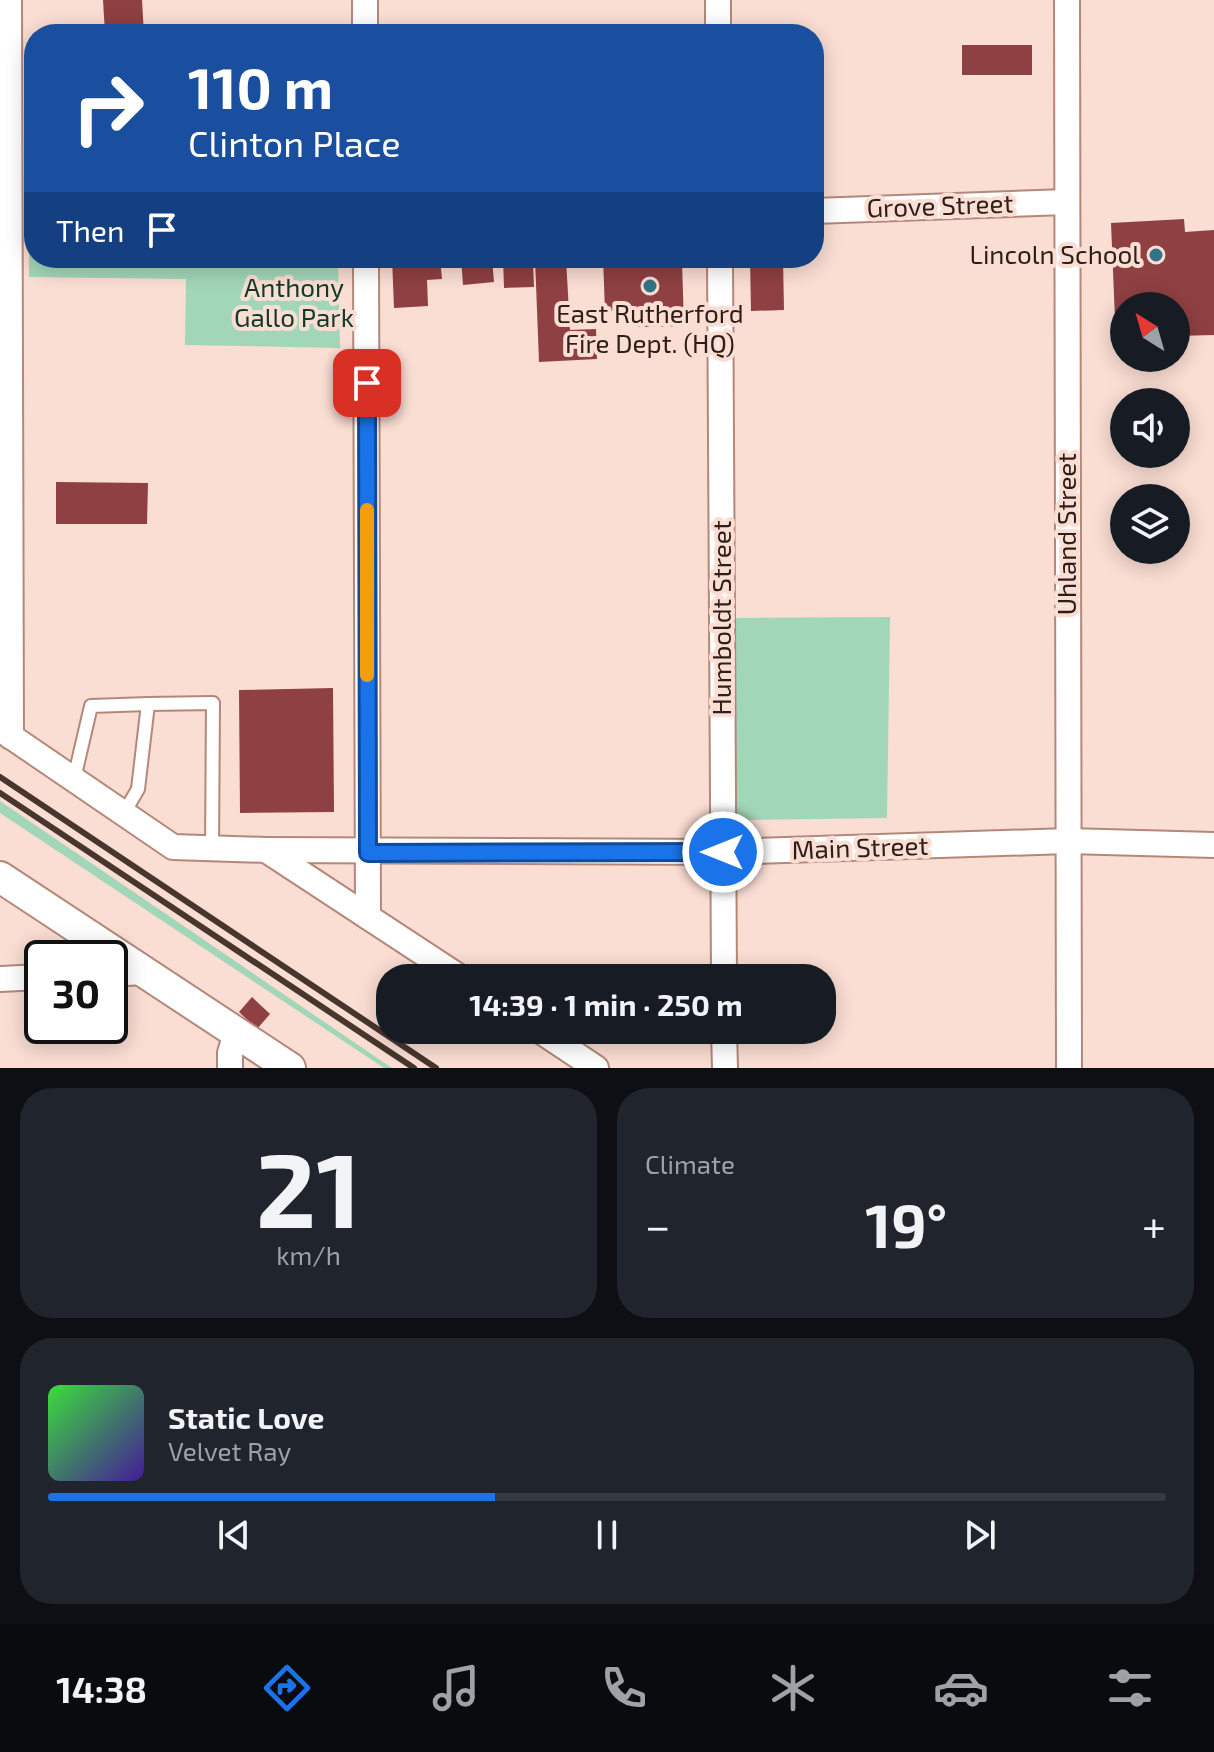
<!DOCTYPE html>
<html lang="en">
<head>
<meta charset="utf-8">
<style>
	body { margin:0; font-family:"Exo 2",sans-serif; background:#20242c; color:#f1f3f6; height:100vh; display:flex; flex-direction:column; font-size:30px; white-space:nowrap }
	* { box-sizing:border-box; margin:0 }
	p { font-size:26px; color:#9ea1a6 }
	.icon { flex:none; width:44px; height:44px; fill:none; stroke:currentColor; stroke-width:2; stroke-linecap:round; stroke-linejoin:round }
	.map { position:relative; height:1068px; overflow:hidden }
	.side { display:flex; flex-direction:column; gap:20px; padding:20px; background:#0d0f14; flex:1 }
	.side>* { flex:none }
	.hud { position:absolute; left:24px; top:24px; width:800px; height:244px; border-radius:32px; box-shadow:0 4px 20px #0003; background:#1a4fa0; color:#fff; overflow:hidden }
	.needle { width:52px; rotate:323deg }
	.controls { position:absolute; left:1110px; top:292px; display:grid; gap:16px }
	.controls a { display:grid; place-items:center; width:80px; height:80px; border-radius:50%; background:#171b24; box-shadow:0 4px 20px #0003; font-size:40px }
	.speed { position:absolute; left:24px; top:940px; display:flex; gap:16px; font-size:40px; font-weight:700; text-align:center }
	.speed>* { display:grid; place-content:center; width:104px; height:104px; border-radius:50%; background:#171b24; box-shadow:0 4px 20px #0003; line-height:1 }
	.speed .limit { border:4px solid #111; border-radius:12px; background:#fff; color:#111 }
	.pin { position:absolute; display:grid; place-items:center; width:68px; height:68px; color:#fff; margin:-34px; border-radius:16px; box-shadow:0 4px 12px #0006 }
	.me { position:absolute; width:88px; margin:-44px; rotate:270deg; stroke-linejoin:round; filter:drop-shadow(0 0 6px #0008) }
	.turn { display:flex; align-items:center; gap:28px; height:168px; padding:0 32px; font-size:36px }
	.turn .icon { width:104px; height:104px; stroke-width:2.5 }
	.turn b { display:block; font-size:56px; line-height:68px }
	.then { display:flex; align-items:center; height:76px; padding:0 32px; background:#0003; gap:16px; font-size:30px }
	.big { font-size:60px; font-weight:700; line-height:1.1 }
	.side .widget { flex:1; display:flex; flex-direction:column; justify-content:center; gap:12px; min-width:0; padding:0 28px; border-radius:32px; background:#20242c }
	.side .dial { align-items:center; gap:0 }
	.dial b { font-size:104px; line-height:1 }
	.song { display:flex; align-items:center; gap:24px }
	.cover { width:96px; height:96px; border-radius:12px; background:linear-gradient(135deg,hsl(120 70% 55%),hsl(260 70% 35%)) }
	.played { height:8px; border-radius:4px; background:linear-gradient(90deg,#1a73e8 40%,#363941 40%) }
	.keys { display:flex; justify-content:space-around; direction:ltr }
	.heat { display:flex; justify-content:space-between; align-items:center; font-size:44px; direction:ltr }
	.side .tiles { flex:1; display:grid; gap:20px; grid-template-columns:1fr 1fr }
	.widget:last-child { grid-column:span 2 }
	.trip { position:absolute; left:376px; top:964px; width:460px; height:80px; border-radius:32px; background:#171b24; box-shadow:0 4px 20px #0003; font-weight:700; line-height:80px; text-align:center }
	.dock { display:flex; height:128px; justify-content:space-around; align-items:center; background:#090b0e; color:#9ea1a6 }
	.dock .icon { width:56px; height:56px }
	.dock .active { color:#1a73e8 }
	.dock b { font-size:36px; color:#f1f3f6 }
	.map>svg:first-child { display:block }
	.green { fill:#a2d6b9 }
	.building { fill:#8f4042 }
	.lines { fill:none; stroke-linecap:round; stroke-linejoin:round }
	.service-casing { stroke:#b48879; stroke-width:16 }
	.minor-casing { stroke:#b48879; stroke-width:28 }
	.tertiary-casing { stroke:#b48879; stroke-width:34 }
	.service { stroke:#fff; stroke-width:12 }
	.minor { stroke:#fff; stroke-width:24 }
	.tertiary { stroke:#fff; stroke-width:30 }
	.rail { stroke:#47352e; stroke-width:6 }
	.route-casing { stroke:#114b97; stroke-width:20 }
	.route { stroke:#1a73e8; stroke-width:14 }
	.slow { stroke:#f59e0b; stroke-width:14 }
	.poi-dot { fill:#337387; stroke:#faddd3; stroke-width:3 }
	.labels { text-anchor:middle; stroke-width:8; stroke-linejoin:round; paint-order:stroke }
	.street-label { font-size:26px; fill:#2f1e17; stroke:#faddd3 }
	.poi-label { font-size:26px; fill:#2f1e17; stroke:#faddd3; text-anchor:end }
	.park-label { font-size:26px; fill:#143b29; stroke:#faddd3 }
</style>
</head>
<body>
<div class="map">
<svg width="1214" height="1068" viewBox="0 0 1214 1068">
	<rect width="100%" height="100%" fill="#faddd3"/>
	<g class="green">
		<path d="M29 233H34V258H338L340 348 185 345 186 279 29 277Z"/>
		<path d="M890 617 887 818 736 820V618Z"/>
		<path d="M0 801 392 1068H384L0 813Z"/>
	</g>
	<g class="building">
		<path d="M103 0H142L144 34H105Z"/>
		<rect x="962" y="45" width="70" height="30"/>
		<path d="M1184 219 1185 232 1214 230V335L1176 336V306H1124V319H1115L1111 223Z"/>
		<path d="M392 258H440L442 279 427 280 428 306 394 308Z"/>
		<path d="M461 258H492L494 282 463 285Z"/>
		<path d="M503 258H525V263H533L534 287 504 288Z"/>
		<path d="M535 258H566L570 330 596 329 597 359 539 362Z"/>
		<path d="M603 258H675V262H682L684 326 638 327V310L605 311Z"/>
		<path d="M750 258H783L784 310 751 311Z"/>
		<path d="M56 482 148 483 147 524H56Z"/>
		<path d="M333 688 334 812 240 813 239 690Z"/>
		<path d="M252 997 270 1014 257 1029 239 1012Z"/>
	</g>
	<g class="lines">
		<defs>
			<g id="service">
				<path d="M74 779 91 706 148 704"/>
				<path d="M124 813 138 789 148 704 213 703 212 848"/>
			</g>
			<g id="minor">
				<path d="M9 0 11 737"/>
				<path d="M365 0V34"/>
				<path d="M718 0V34"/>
				<path d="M1067 0 1069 1068"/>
				<path d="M814 211 1067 202"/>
				<path d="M366 258 368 917"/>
				<path d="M720 258 724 978"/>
				<path d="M0 729 173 847 266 850 461 978"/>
				<path d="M266 850 723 852 1068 841 1214 845"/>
				<path d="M110 974 143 972"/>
				<path d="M0 979 42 977"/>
				<path d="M539 1030 596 1068"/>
				<path d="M724 1030 725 1068"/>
				<path d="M230 1068V1053L236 1033"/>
			</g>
			<path id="tertiary" d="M0 877 290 1068"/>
		</defs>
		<use href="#service" class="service-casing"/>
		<use href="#minor" class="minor-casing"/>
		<use href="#tertiary" class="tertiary-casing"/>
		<use href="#service" class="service"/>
		<use href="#minor" class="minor"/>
		<use href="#tertiary" class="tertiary"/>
		<g class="rail">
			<path d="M0 777 436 1068"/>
			<path d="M0 793 414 1068"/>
		</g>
	</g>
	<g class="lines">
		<defs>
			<path id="route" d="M367 383 368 853 723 852"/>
		</defs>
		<use href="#route" class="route-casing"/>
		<use href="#route" class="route"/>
		<path class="slow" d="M367 510V675"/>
	</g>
	<g class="poi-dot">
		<circle cx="1156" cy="255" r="8"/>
		<circle cx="650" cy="286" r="8"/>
	</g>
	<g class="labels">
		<g class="street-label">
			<text transform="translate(940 206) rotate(-2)" y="9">Grove Street</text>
			<text transform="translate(1067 534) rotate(-90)" y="9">Uhland Street</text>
			<text transform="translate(722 618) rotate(-90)" y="9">Humboldt Street</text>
			<text transform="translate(860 848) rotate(-2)" y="9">Main Street</text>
		</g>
		<g class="poi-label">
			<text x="1140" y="264">Lincoln School</text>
			<text x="650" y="323" text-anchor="middle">East Rutherford<tspan x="650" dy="30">Fire Dept. (HQ)</tspan></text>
		</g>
		<g class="park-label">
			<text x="294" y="297">Anthony<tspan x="294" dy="30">Gallo Park</tspan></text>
		</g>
	</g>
</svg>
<div class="controls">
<a><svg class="needle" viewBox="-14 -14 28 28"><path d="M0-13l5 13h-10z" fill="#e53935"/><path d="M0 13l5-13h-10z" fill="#9ea1a6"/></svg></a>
<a><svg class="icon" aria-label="sound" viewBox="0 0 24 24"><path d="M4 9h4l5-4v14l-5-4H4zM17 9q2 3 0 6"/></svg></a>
<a><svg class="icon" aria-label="layers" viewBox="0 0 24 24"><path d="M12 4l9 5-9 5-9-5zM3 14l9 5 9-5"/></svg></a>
</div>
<div class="speed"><div class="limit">30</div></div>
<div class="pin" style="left:367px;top:383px;background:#d93025"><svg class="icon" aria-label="arrive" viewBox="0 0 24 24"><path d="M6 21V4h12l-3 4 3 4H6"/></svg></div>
<svg class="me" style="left:723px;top:852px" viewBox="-20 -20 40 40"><circle r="17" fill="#1a73e8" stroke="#fff" stroke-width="3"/><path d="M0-11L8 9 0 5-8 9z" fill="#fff"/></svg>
<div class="trip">14:39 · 1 min · 250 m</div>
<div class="hud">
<div class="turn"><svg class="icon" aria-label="right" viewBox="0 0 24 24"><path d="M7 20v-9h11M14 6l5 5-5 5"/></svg><div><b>110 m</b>Clinton Place</div></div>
<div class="then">Then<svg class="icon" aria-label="arrive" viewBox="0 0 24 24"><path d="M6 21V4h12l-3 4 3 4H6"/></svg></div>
</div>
</div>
<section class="side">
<div class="tiles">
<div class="widget dial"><b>21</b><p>km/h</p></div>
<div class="widget"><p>Climate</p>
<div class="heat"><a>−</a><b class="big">19°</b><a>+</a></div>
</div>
<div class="widget">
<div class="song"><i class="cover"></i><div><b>Static Love</b><p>Velvet Ray</p></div></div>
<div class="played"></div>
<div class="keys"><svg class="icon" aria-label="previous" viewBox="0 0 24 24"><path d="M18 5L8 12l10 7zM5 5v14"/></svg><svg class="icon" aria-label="pause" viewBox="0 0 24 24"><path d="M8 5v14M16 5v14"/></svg><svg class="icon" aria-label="next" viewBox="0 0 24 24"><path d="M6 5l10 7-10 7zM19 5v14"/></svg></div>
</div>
</div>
</section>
<nav class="dock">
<b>14:38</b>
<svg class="icon active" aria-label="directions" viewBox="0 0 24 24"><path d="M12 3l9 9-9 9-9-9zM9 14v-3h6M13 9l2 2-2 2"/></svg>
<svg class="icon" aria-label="music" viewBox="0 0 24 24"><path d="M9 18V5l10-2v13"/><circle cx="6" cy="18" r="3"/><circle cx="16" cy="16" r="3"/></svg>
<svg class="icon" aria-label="phone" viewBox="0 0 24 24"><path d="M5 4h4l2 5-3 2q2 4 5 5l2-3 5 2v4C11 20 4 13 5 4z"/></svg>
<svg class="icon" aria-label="climate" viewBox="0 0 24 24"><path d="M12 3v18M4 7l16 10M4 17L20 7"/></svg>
<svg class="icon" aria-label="car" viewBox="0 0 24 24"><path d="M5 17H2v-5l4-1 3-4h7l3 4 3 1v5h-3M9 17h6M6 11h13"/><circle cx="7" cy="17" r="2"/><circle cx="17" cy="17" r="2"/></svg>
<svg class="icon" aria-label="filters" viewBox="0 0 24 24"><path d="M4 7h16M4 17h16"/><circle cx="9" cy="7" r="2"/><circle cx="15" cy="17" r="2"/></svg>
</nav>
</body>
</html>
